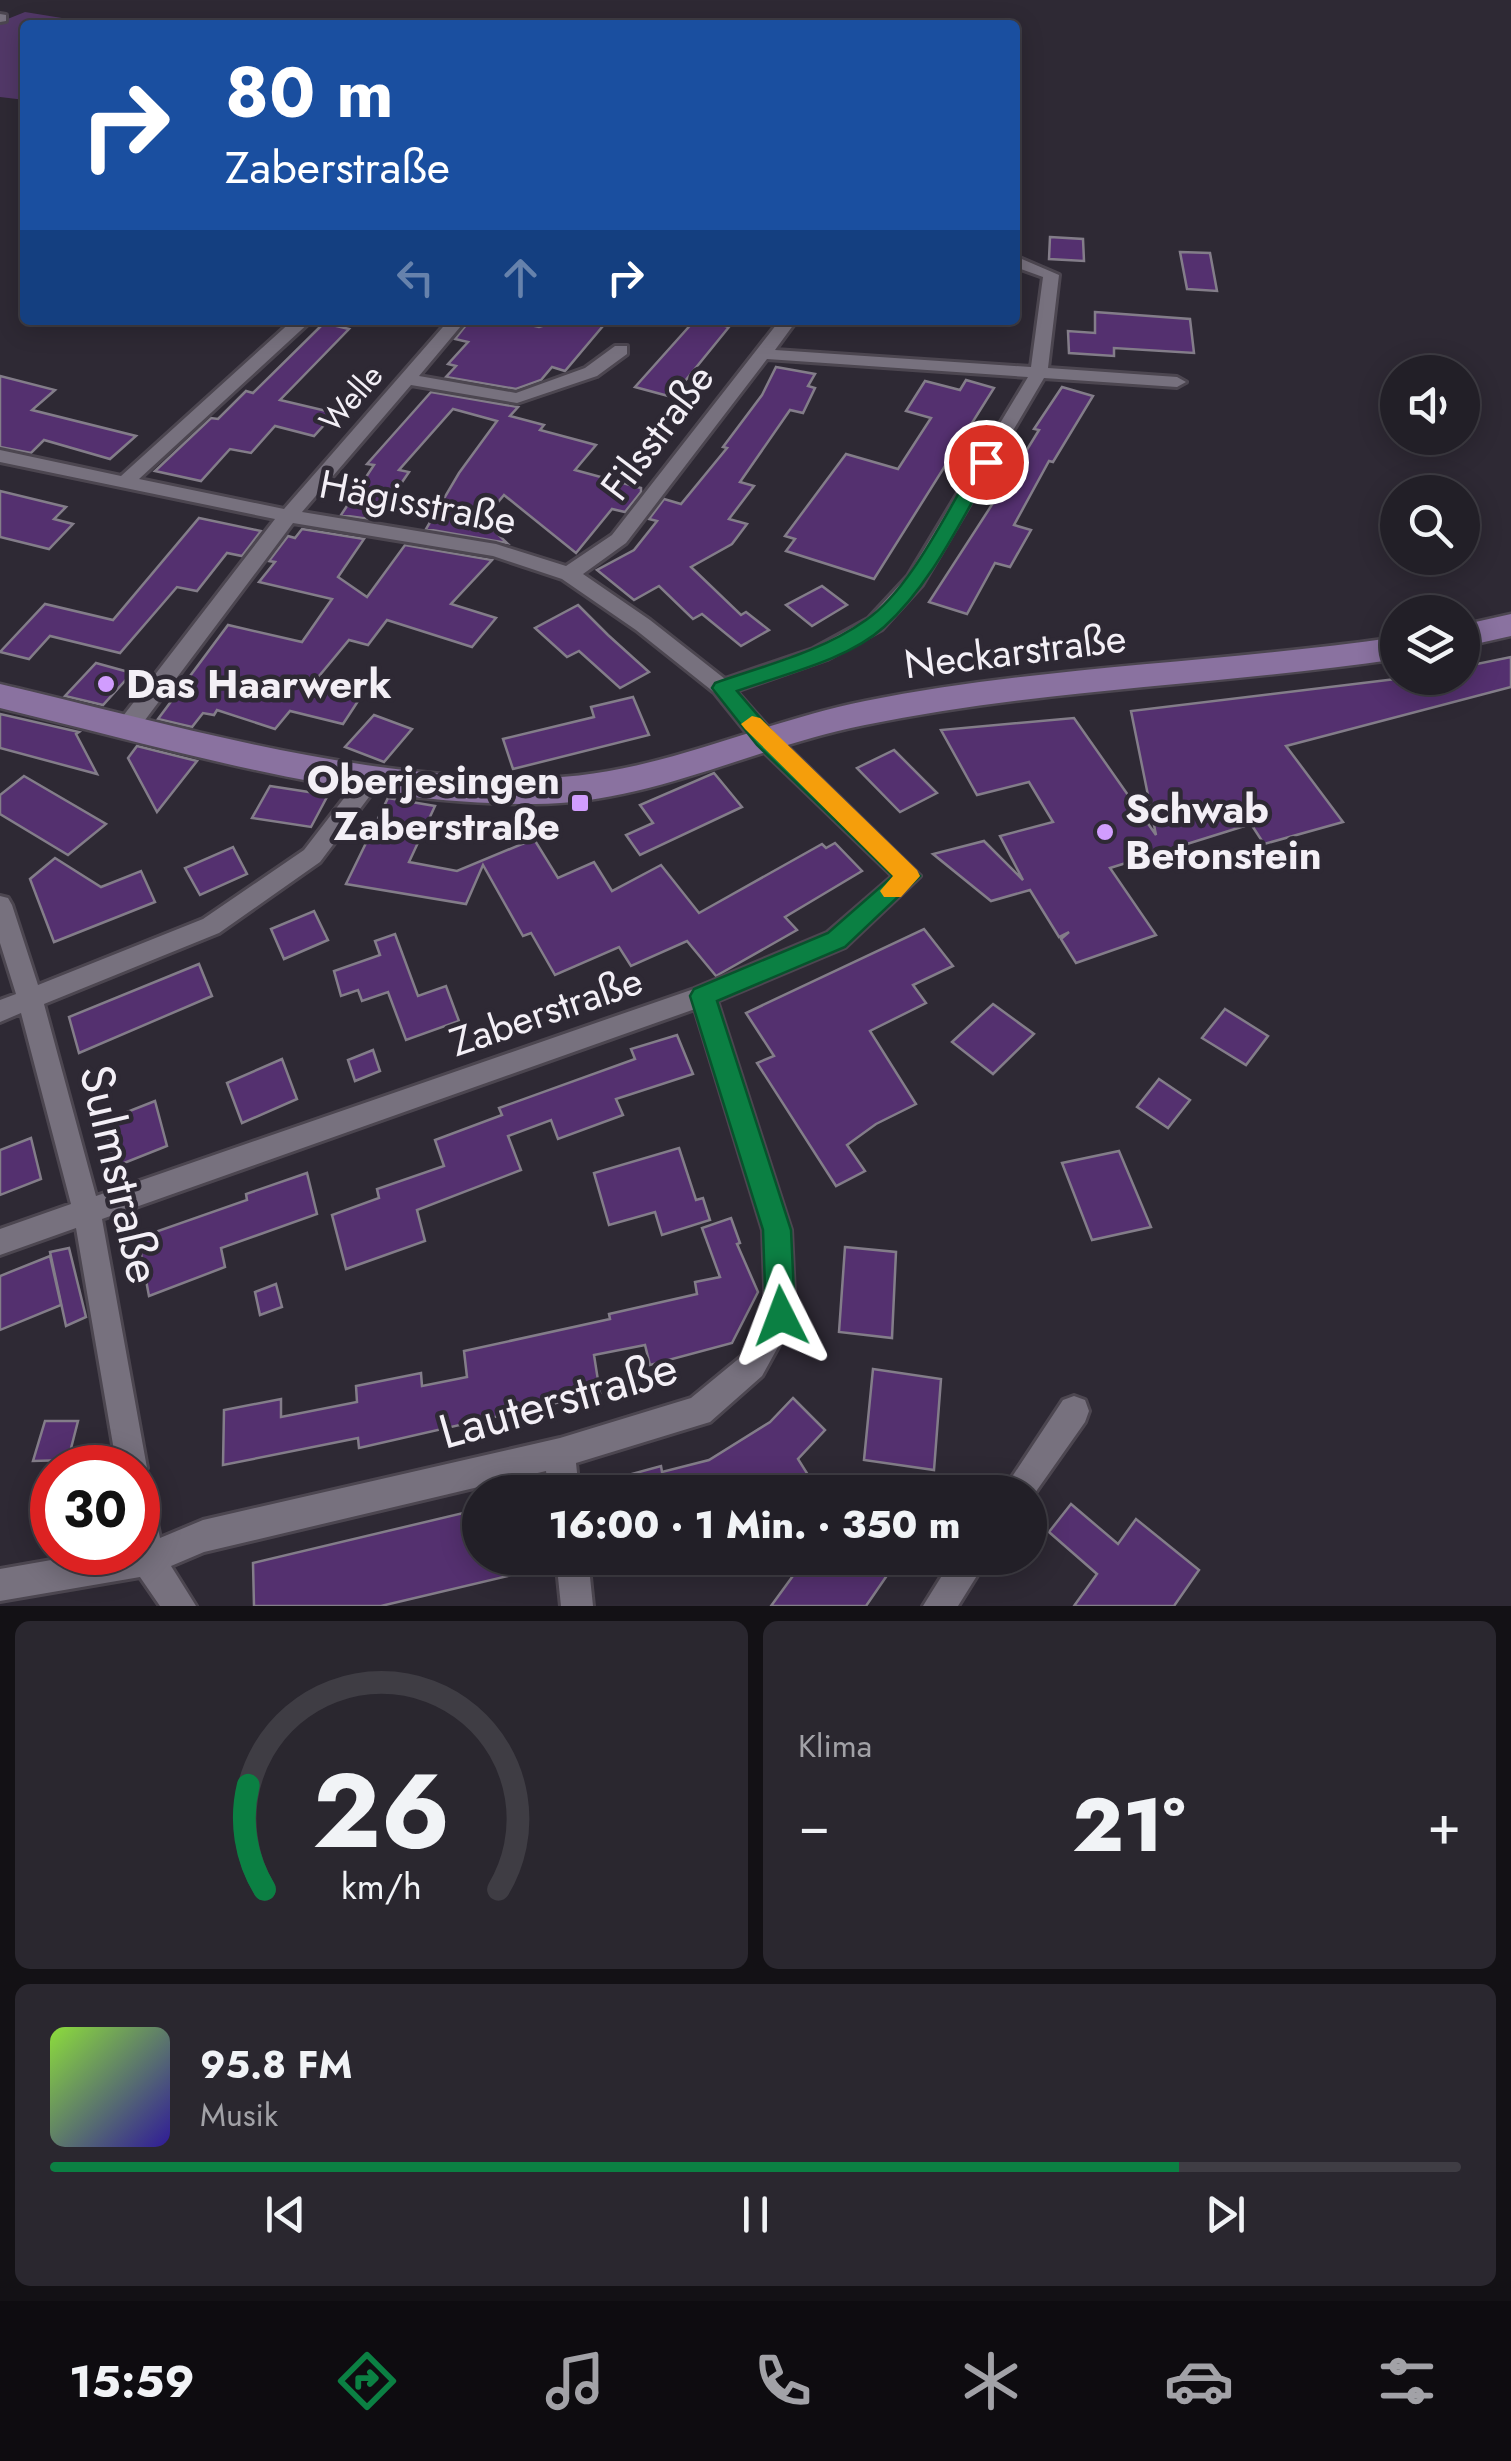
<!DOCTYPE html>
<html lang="de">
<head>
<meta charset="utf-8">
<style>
	body { margin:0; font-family:Jost,sans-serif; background:#2a272f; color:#f1f3f6; height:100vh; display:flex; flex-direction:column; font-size:38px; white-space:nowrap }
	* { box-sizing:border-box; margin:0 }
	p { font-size:32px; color:#a2a2a7 }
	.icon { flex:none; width:55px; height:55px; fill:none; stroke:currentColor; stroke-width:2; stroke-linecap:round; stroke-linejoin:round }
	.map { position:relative; height:1606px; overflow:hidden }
	.details { display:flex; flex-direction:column; gap:15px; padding:15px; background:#131115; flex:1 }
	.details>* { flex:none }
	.guide { position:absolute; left:20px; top:20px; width:1000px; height:305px; border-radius:10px; box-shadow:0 5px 25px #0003,0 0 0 2px #3f3d44; background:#1a4fa0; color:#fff; overflow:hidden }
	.tools { position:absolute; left:1380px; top:355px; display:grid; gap:20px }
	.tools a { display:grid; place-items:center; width:100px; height:100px; border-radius:50%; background:#221f27; box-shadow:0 5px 25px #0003,0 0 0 2px #3f3d44; font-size:50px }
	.speed { position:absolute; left:30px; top:1445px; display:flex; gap:20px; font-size:50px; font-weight:700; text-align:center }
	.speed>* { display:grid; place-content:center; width:130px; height:130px; border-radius:50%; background:#221f27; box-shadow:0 5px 25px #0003,0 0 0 2px #3f3d44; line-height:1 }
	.speed .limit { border:15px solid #d22; background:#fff; color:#111 }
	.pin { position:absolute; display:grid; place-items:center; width:85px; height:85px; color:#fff; margin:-42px; border:5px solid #fff; border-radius:50%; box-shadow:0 2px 10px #0007 }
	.me { position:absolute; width:110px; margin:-55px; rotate:357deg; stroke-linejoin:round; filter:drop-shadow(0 0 8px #0008) }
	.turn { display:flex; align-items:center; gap:35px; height:210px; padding:0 40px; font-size:45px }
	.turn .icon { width:130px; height:130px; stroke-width:2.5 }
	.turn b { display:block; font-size:70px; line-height:85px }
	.lanes { display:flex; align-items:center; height:95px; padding:0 40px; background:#0003; justify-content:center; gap:50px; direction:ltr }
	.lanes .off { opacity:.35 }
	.big { font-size:75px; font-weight:800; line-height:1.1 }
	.details .card { flex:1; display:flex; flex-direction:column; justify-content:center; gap:15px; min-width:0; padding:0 35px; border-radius:15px; background:#2a272f }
	.details .dial { align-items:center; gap:0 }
	.dial svg { height:260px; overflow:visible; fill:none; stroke:#3f3d44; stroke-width:7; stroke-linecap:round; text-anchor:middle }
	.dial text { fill:#f1f3f6; stroke:none }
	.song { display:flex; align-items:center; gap:30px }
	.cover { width:120px; height:120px; border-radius:15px; background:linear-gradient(135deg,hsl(90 70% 55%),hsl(250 70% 35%)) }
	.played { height:10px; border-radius:5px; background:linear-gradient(90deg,#0b8043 80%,#3f3d44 80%) }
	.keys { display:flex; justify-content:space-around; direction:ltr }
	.heat { display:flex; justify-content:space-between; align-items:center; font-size:55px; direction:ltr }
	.details .tiles { flex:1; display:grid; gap:15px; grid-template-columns:1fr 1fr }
	.card:last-child { grid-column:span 2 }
	.trip { position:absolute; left:462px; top:1475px; width:585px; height:100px; border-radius:50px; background:#221f27; box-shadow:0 5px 25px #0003,0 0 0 2px #3f3d44; font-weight:800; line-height:100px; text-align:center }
	.tab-bar { display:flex; height:160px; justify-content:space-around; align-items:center; background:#0e0c10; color:#a2a2a7 }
	.tab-bar .icon { width:70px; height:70px }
	.tab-bar .on { color:#0b8043 }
	.tab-bar b { font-size:45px; color:#f1f3f6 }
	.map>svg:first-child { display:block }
	.green { fill:#523868 }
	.building { fill:#54306f; stroke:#837d89; stroke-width:2.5 }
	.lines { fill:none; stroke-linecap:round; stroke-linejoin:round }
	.minor-casing { stroke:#4c4650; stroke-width:6 }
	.primary-casing { stroke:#4c4650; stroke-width:5 }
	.minor { fill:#77717e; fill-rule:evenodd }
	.primary { fill:#8a72a0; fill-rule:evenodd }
	.route { fill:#0b8043; stroke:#07532c; stroke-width:2.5 }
	.slow { fill:#f59e0b }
	.poi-dot { fill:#d19dfe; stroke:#2e2934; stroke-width:4 }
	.labels { text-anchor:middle; stroke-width:9; stroke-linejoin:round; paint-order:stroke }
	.far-street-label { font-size:32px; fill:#f3eff6; stroke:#2e2934 }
	.street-label { font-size:40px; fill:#f3eff6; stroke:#2e2934 }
	.poi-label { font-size:40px; font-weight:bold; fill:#f3eff6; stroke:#2e2934; text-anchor:start }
	.near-street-label { font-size:48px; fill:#f3eff6; stroke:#2e2934 }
</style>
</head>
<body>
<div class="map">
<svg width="1511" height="1606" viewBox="0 0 1511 1606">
	<rect width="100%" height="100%" fill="#2e2934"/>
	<path class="green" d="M25 12 105 25H25V100L0 97V22Z"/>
	<g class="building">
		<path d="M1050 237 1083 239 1084 261 1049 259Z"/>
		<path d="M1180 252 1210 253 1217 291 1187 289Z"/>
		<path d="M1095 312 1190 319 1194 353 1114 348V356L1069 353 1068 331 1095 333Z"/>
		<path d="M470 320H508L539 327 562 320H608L565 371 552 367 541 380 516 389 446 377 456 366 448 364 468 342 455 339Z"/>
		<path d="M695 320H726L722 325 729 327 672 397 635 387Z"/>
		<path d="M324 323 349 329 280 400 335 413 314 436 275 426 251 453 230 449 201 481 155 471 211 418 218 419 246 391 253 393Z"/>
		<path d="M776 367 815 374 808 386 815 388 803 413 790 410 740 482 754 486 729 519 747 524 732 544 691 567 741 615 746 612 769 630 741 646 702 614 693 619 659 586 634 600 597 570 634 550 657 521 649 519 664 499 681 504 727 448 723 447 762 395Z"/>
		<path d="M0 376 55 390 32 410 136 436 110 459 44 440 31 453 0 447Z"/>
		<path d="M966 380 994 388 874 579 786 551 795 539 785 536 846 454 898 469 931 418 906 411 925 381 960 390Z"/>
		<path d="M1062 387 1093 396 1053 462 1049 461 1014 525 1031 530 1010 567 995 563 967 614 929 602 995 500 1005 478 1009 479 1039 430 1034 429Z"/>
		<path d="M431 392 518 407 510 416 544 425 540 430 596 445 575 470 641 488V492L625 512 612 509 576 553 504 495 483 520 507 543 426 529 459 473 497 421 453 409 399 470 409 472 376 520 341 515 374 465 367 464Z"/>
		<path d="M0 491 66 507 54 519 73 524 49 549 0 537Z"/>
		<path d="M199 518 261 531 242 556 227 553 197 591 177 587 120 653 50 636 29 659 0 652 45 604 113 620Z"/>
		<path d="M302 529 364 539 338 577 367 597 405 545 492 560 451 604 496 618 472 647 387 620 368 645 349 640 310 687 360 698 343 724 290 711 275 729 217 710 214 715 203 713 192 727 158 719 228 625 302 642 332 599 259 582 275 562 269 561 288 536 295 538Z"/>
		<path d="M822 586 847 605 812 626 786 605Z"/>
		<path d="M578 605 608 635 649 672 620 688 579 651 567 657 535 628Z"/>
		<path d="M1511 657V687L1286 746 1343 822 1264 844 1251 824 1110 868 1156 935 1076 963 1061 939 1069 932 1059 937 1030 890 991 901 933 854 984 841 1023 880 1000 836 1053 822 1029 782 977 795 941 730 1074 718 1156 835 1131 711 1404 678H1462V667Z"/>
		<path d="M96 663 132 673 103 705 65 696Z"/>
		<path d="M633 697 649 735 513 769 503 739 594 717 591 707Z"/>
		<path d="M0 714 79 732 76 734 97 774 0 748Z"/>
		<path d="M374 715 412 729 384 762 345 747Z"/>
		<path d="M137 746 197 761 157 812 128 758Z"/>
		<path d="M894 750 937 793 900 812 857 768Z"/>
		<path d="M714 773 742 807 640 855 626 835 653 823 640 805Z"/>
		<path d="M24 776 106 824 68 855 0 814V795Z"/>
		<path d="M270 786 328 795 311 827 252 818Z"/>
		<path d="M388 798 435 806 409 862 457 871 534 839 558 878 594 862 612 891 661 865 699 913 822 844 826 848 835 843 862 871 785 917 797 930 716 976 687 941 631 966 619 947 555 975 531 933 523 936 483 865 466 904 346 884Z"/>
		<path d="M233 847 247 874 200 895 185 868Z"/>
		<path d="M55 858 101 887 141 871 155 902 54 942 30 879Z"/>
		<path d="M314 911 328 940 284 959 271 929Z"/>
		<path d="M924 929 953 966 913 985 926 1003 870 1031 916 1104 876 1124 847 1145 865 1171 836 1186 757 1063 774 1056 746 1013Z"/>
		<path d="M395 934 418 996 446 986 459 1021 406 1040 388 992 362 1001 358 990 341 996 334 971 380 955 375 941Z"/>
		<path d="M199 964 212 996 79 1053 69 1017Z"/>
		<path d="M993 1004 1034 1034 993 1074 952 1042Z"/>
		<path d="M1225 1009 1268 1036 1246 1065 1202 1038Z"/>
		<path d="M677 1035 693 1074 616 1099 623 1115 558 1139 551 1120 508 1136 521 1170 417 1210 425 1241 346 1269 332 1215 379 1198 377 1189 444 1166 435 1140 502 1115 499 1108 635 1059 631 1049Z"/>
		<path d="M373 1050 380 1071 355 1081 348 1060Z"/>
		<path d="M282 1059 297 1099 242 1123 227 1083Z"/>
		<path d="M1159 1079 1190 1100 1168 1128 1137 1107Z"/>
		<path d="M155 1101 167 1146 114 1167 104 1121Z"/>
		<path d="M31 1138 41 1179 0 1195V1150Z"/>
		<path d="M679 1148 696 1200 703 1198 710 1220 662 1235 655 1212 609 1225 594 1173Z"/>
		<path d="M1119 1151 1151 1227 1092 1240 1062 1163Z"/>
		<path d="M307 1173 317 1214 221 1248 225 1267 149 1296 138 1238 247 1200 246 1194Z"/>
		<path d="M731 1218 740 1243 737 1244 758 1292 732 1343 650 1365 645 1345 594 1355 600 1393 359 1448 358 1438 223 1465 224 1410 281 1399V1417L357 1402 356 1386 421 1373 422 1386 467 1377 464 1351 610 1319 609 1314 697 1294 695 1282 720 1277 702 1228Z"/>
		<path d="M845 1247 896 1252 892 1338 839 1332Z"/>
		<path d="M69 1248 86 1317 66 1326 50 1252Z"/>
		<path d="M50 1256 61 1305 0 1330V1276Z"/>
		<path d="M276 1284 282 1307 260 1315 255 1292Z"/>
		<path d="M873 1369 941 1379 934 1470 864 1460Z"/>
		<path d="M793 1398 825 1430 798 1459 810 1478 788 1492H589L588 1486 661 1466 662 1472 709 1460 770 1422Z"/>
		<path d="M45 1421H78L68 1460 33 1461Z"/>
		<path d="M1071 1504 1118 1544 1136 1519 1199 1570 1174 1606H1074L1097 1574 1049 1532Z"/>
		<path d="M480 1509V1558H549L550 1566 381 1606H254L253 1563Z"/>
		<path d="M806 1558H899L866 1606H771Z"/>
	</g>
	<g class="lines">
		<defs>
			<g id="minor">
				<path d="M0 14 6 15V21L0 22Z"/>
				<path d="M1015 256 1059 275 1048 368 1177 377 1186 382 1177 387 1044 378 922 585 882 629 827 659 736 691 773 733 920 876 845 947 717 1001 791 1230 795 1316 762 1376 710 1422 576 1463 579 1492H549L546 1471 204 1552 171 1566 196 1606H160L140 1577 0 1601V1569L97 1552H138V1468H117L76 1228 0 1255V1229L71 1204 21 1013 0 1022V1000L16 994 0 943V896L8 898 12 905 38 985 203 919 304 850 365 771H381L384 777 320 862 219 933 44 1004 96 1196 694 989 827 933 893 876 757 745 715 693 636 630 562 579 493 556 293 523 136 732H120L117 726 120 720 275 519 0 462V450L121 476 293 320H312L139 479 284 509 449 320H466L419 376 516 393 585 368 615 346H627V354L597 376 517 403 411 385 302 512 496 544 566 566 612 535 780 320H797L775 350 1031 367 1043 277 1015 267ZM767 359 1028 377 908 576 868 619 813 649 725 679 650 620 583 574 626 543ZM695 1009 763 1230 766 1313 742 1356 691 1398 560 1438 203 1520 160 1538 149 1485 139 1481 147 1468 102 1219Z"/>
				<path d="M1074 1396 1085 1400 1089 1411 1085 1422 1030 1500V1492H1002L1063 1400Z"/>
				<path d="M556 1558H588L593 1606H561Z"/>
				<path d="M953 1558H988L958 1606H923Z"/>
			</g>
			<g id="primary">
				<path d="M1511 614V636L1462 647V625Z"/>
				<path d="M1398 637V659C1221 685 1040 689 865 725 754 747 649 804 535 804 354 805 174 750 0 708V684C174 725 354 779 535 778 649 778 755 723 865 701 1040 666 1221 663 1398 637Z"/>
			</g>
		</defs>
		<use href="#minor" class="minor-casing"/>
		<use href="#primary" class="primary-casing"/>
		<use href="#minor" class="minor"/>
		<use href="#primary" class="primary"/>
	</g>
	<path class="route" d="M986 456 995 462C962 517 933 583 884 627 846 661 784 674 737 691L773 733 920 876 845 947 717 1001 791 1230 795 1316 791 1326 781 1330 770 1326 766 1316 763 1230 690 996 694 989 828 933 893 876 757 745 712 688 715 683C766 665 821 652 866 620 912 588 947 510 977 462Z"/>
	<path class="slow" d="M752 716 760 718 917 870 920 876 901 897H884L880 891 893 876 745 729 741 724Z"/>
	<g class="poi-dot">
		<circle cx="106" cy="684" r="10"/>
		<rect x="570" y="793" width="20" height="20" rx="5"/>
		<circle cx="1105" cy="832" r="10"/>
	</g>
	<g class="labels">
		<g class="far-street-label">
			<text transform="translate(351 398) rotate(-49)" y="11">Welle</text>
		</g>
		<g class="street-label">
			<text transform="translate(657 432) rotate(-53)" y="14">Filsstraße</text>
			<text transform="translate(418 502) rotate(11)" y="14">Hägisstraße</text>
			<text transform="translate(1015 651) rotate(-7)" y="14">Neckarstraße</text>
			<text transform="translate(546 1011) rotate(-19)" y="14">Zaberstraße</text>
		</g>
		<g class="poi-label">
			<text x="126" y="698">Das Haarwerk</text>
			<text x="560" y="794" text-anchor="end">Oberjesingen<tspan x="560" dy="46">Zaberstraße</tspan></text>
			<text x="1125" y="823">Schwab<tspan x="1125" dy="46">Betonstein</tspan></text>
		</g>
		<g class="near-street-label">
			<text transform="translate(121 1174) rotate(77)" y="17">Sulmstraße</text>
			<text transform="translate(558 1399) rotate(-16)" y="17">Lauterstraße</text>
		</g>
	</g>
</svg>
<div class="tools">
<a><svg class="icon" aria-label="sound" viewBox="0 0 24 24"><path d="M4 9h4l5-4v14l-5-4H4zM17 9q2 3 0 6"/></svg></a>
<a><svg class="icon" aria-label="search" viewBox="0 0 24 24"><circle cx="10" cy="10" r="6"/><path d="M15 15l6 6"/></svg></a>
<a><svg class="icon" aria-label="layers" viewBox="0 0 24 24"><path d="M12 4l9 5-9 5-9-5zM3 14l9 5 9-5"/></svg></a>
</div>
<div class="speed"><div class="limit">30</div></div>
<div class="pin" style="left:986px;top:462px;background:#d93025"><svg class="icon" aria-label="arrive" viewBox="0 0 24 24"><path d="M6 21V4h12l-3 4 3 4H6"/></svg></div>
<svg class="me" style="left:781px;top:1316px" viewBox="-20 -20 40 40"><path d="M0-17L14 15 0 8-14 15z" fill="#0b8043" stroke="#fff" stroke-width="4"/></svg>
<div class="trip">16:00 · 1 Min. · 350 m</div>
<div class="guide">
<div class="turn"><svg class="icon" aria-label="right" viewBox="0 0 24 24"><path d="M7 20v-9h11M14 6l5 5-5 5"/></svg><div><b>80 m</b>Zaberstraße</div></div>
<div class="lanes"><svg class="icon off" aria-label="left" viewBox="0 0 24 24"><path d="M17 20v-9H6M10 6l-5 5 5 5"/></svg><svg class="icon off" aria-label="ahead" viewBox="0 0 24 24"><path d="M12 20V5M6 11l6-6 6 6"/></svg><svg class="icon" aria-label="right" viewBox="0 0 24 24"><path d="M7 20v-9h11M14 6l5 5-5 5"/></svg></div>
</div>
</div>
<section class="details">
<div class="tiles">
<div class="card dial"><svg viewBox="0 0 100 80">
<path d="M14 69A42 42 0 1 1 86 69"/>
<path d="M14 69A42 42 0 0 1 9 37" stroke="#0b8043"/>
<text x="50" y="56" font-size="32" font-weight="700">26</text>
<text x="50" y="72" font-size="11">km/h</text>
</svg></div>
<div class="card"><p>Klima</p>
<div class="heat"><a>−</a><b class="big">21°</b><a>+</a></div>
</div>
<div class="card">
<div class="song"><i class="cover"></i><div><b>95.8 FM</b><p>Musik</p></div></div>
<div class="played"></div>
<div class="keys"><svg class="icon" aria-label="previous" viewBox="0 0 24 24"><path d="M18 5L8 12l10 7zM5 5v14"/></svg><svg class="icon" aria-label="pause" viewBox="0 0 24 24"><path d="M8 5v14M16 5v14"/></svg><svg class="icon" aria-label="next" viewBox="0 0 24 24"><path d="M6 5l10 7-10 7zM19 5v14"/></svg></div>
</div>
</div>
</section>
<nav class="tab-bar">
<b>15:59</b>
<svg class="icon on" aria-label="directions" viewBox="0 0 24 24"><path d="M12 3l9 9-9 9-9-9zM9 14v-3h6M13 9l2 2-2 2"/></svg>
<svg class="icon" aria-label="music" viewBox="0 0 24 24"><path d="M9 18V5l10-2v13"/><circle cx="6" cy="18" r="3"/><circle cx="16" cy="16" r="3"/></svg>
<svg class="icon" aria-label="phone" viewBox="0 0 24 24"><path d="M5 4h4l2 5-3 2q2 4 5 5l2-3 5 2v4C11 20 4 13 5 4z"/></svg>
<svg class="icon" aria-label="climate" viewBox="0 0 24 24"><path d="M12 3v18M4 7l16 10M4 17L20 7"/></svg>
<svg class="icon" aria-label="car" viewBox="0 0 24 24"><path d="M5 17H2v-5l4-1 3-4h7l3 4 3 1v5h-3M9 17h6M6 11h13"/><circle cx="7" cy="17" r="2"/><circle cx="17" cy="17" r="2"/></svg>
<svg class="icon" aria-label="filters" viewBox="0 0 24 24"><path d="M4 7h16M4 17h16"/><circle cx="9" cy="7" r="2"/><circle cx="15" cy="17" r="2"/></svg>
</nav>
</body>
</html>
